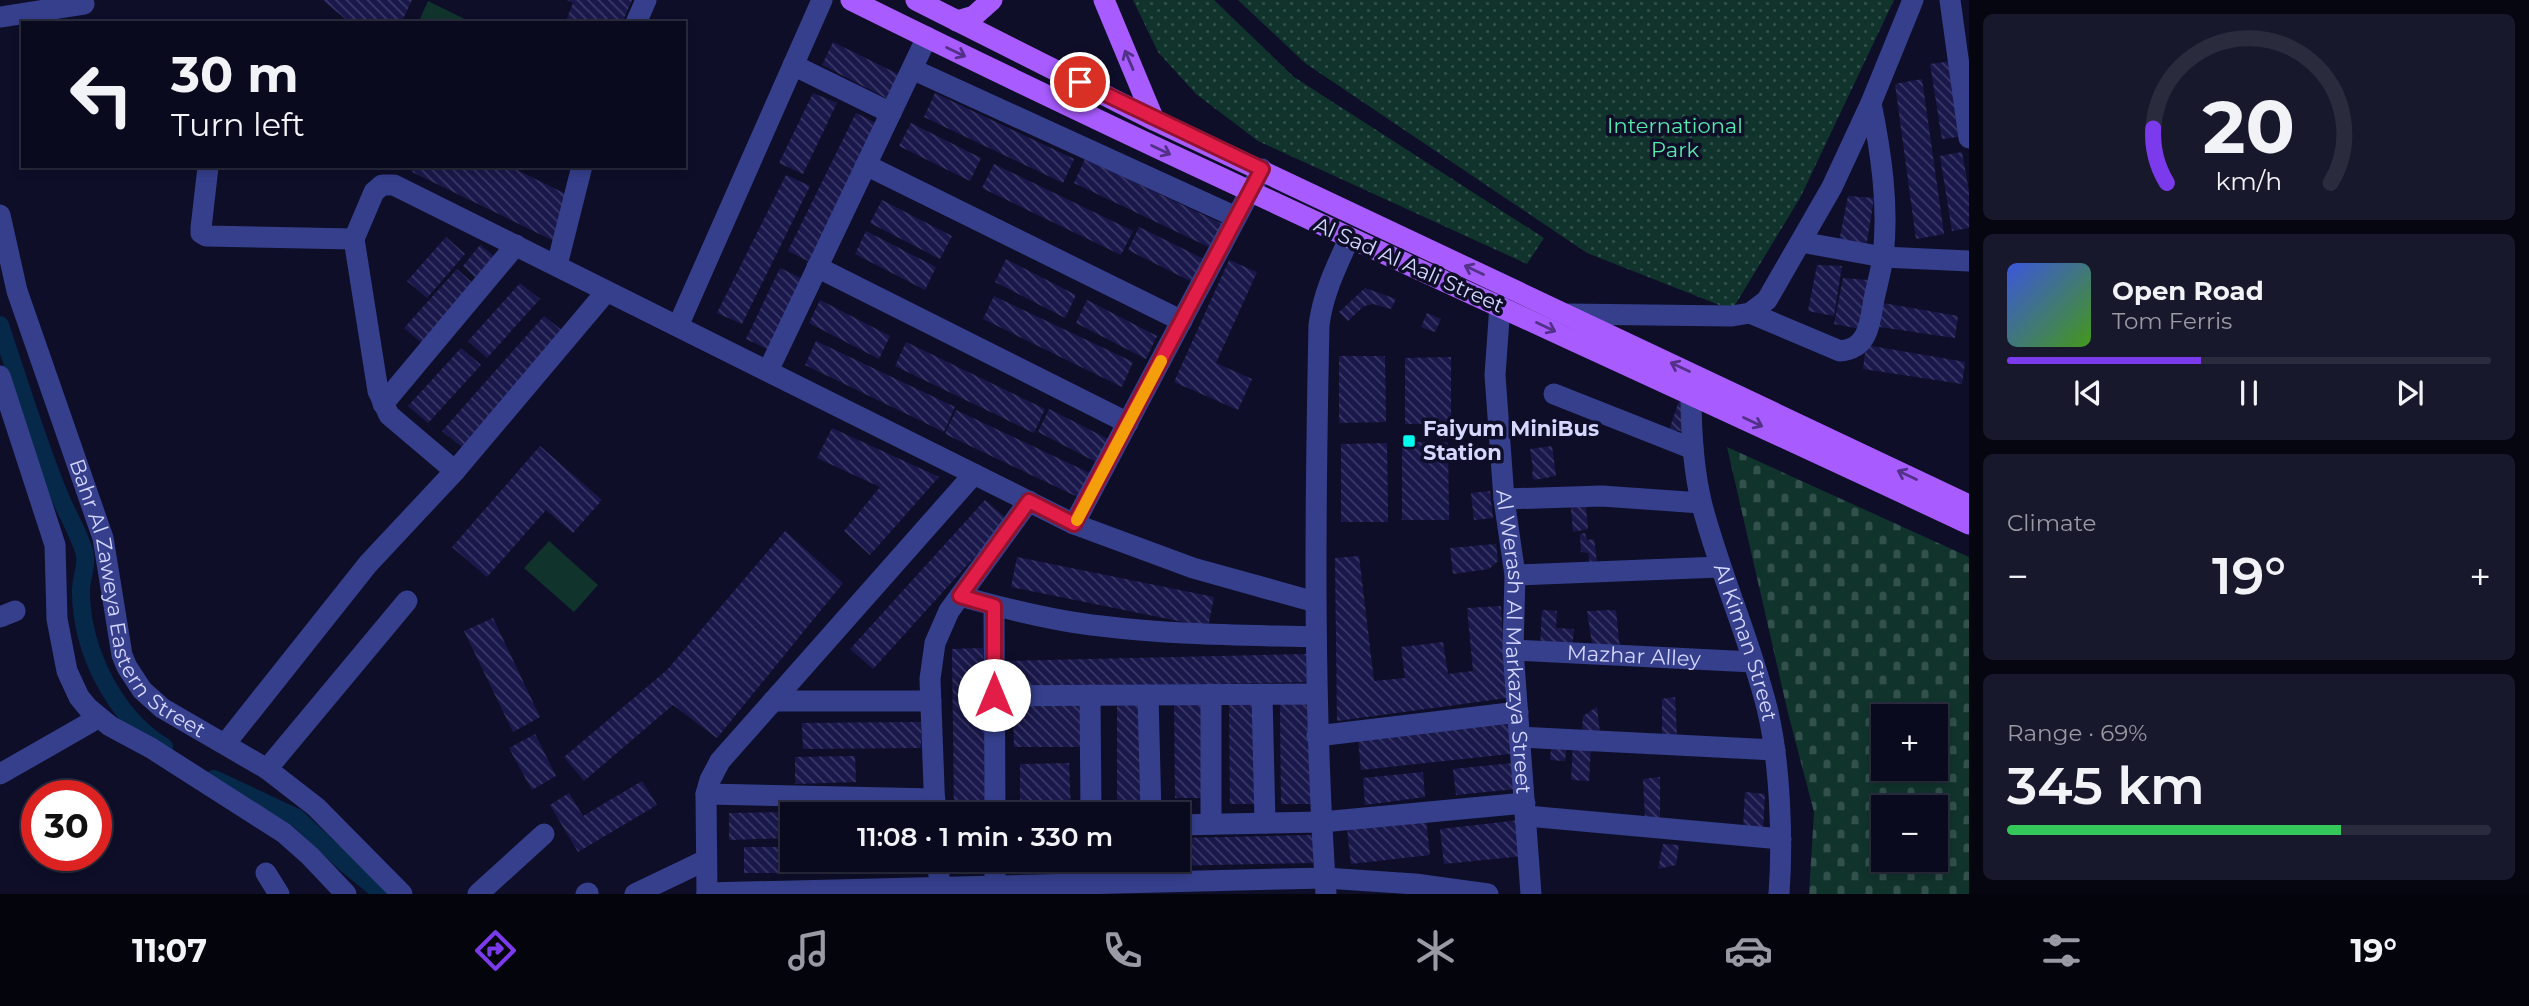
<!DOCTYPE html>
<html lang="en">
<head>
<meta charset="utf-8">
<style>
	body { margin:0; font-family:Montserrat,sans-serif; background:#18182c; color:#f1f3f6; height:100vh; display:flex; flex-direction:column; font-size:26px; white-space:nowrap }
	* { box-sizing:border-box; margin:0 }
	p { font-size:23px; color:#999aa4 }
	.icon { flex:none; width:38px; height:38px; fill:none; stroke:currentColor; stroke-width:2; stroke-linecap:round; stroke-linejoin:round }
	.map { position:relative; flex:1; overflow:hidden }
	.drawer { display:flex; flex-direction:column; gap:14px; padding:14px; background:#060611; width:560px }
	.drawer>* { flex:none }
	.top-card { position:absolute; left:21px; top:21px; width:665px; height:147px; border-radius:0px; box-shadow:0 4px 10px #0003,0 0 0 2px #2a2b3d; background:#0a0a1f; color:#f1f3f6; overflow:hidden }
	.tools { position:absolute; left:1871px; top:704px; display:grid; gap:14px }
	.tools a { display:grid; place-items:center; width:77px; height:77px; border-radius:0px; background:#0a0a1f; box-shadow:0 4px 10px #0003,0 0 0 2px #2a2b3d; font-size:35px }
	.speed { position:absolute; left:21px; top:780px; display:flex; gap:14px; font-size:35px; font-weight:700; text-align:center }
	.speed>* { display:grid; place-content:center; width:91px; height:91px; border-radius:50%; background:#0a0a1f; box-shadow:0 4px 10px #0003,0 0 0 2px #2a2b3d; line-height:1 }
	.speed .limit { border:10px solid #d22; background:#fff; color:#111 }
	.pin { position:absolute; display:grid; place-items:center; width:60px; height:60px; color:#fff; margin:-30px; border:4px solid #fff; border-radius:50%; box-shadow:0 2px 7px #0007 }
	.me { position:absolute; width:77px; margin:-38px; rotate:0deg; stroke-linejoin:round; filter:drop-shadow(0 0 5px #0008) }
	.turn { display:flex; align-items:center; gap:24px; height:147px; padding:0 35px; font-size:32px }
	.turn .icon { width:91px; height:91px; stroke-width:2.5 }
	.turn b { display:block; font-size:49px; line-height:60px }
	.big { font-size:52px; font-weight:600; line-height:1.1 }
	.drawer .tile { flex:1; display:flex; flex-direction:column; justify-content:center; gap:10px; min-width:0; padding:0 24px; border-radius:10px; background:#18182c }
	.drawer .dial { align-items:center; gap:0 }
	.dial svg { height:182px; overflow:visible; fill:none; stroke:#2a2b3d; stroke-width:7; stroke-linecap:round; text-anchor:middle }
	.dial text { fill:#f1f3f6; stroke:none }
	.song { display:flex; align-items:center; gap:21px }
	.cover { width:84px; height:84px; border-radius:10px; background:linear-gradient(135deg,hsl(230 70% 55%),hsl(100 70% 35%)) }
	.played { height:7px; border-radius:4px; background:linear-gradient(90deg,#7c3aed 40%,#2a2b3d 40%) }
	.keys { display:flex; justify-content:space-around; direction:ltr }
	.heat { display:flex; justify-content:space-between; align-items:center; font-size:38px; direction:ltr }
	.charge { height:10px; border-radius:5px; background:linear-gradient(90deg,#34c759 69%,#2a2b3d 0) }
	.trip { position:absolute; left:780px; top:802px; width:410px; height:70px; border-radius:0px; background:#0a0a1f; box-shadow:0 4px 10px #0003,0 0 0 2px #2a2b3d; font-weight:600; line-height:70px; text-align:center }
	.menu { display:flex; height:112px; justify-content:space-around; align-items:center; background:#04040c; color:#999aa4 }
	.menu .icon { width:49px; height:49px }
	.menu .active { color:#7c3aed }
	.menu b { font-size:32px; color:#f1f3f6 }
	main { display:flex; flex:1; min-height:0 }
	.map>svg:first-child { display:block }
	.grass { fill:url(#grass-dots) }
	.cemetery { fill:url(#cemetery-stones); fill-rule:evenodd }
	.pitch { fill:#10332c }
	.lines { fill:none; stroke-linecap:round; stroke-linejoin:round }
	.canal { stroke:#06294a; stroke-width:18 }
	.building { fill:url(#building-back-hatch) }
	.minor { stroke:#353f8c; stroke-width:21 }
	.major { stroke:#a85cff; stroke-width:21 }
	.oneway { stroke:#533189 }
	.route-casing { stroke:#92132f; stroke-width:18 }
	.route { stroke:#e11d48; stroke-width:12 }
	.slow { stroke:#f59e0b; stroke-width:12 }
	.poi-dot { fill:#01fff0; stroke:#0e0e29; stroke-width:2.5 }
	.labels { text-anchor:middle; stroke-width:7; stroke-linejoin:round; paint-order:stroke }
	.park-label { font-size:21px; fill:#57eaad; stroke:#0e0e29 }
	.street-label { font-size:21px; fill:#d5d7ff; stroke:#0e0e29 }
	.poi-label { font-size:21px; font-weight:bold; fill:#d5d7ff; stroke:#0e0e29; text-anchor:start }
</style>
</head>
<body>
<main>
<div class="map">
<svg width="1969" height="894" viewBox="0 0 1969 894">
	<defs>
		<pattern id="grass-dots" width="8" height="8" patternUnits="userSpaceOnUse" patternTransform="scale(1.75)"><rect width="8" height="8" fill="#10332c"/><path d="M2 2h.1M6 6h.1" fill="none" stroke="#32504c" stroke-width="1.8" stroke-linecap="round"/></pattern>
		<pattern id="cemetery-stones" width="16" height="16" patternUnits="userSpaceOnUse" patternTransform="scale(1.75)"><rect width="16" height="16" fill="#10332c"/><path d="M2 7V4a2 2 0 0 1 4 0v3zM10 15v-3a2 2 0 0 1 4 0v3z" fill="#32504c"/></pattern>
		<pattern id="building-back-hatch" width="6" height="6" patternUnits="userSpaceOnUse" patternTransform="scale(1.75)"><rect width="6" height="6" fill="#1a184b"/><path d="M-1 5l2 2M0 0l6 6M5-1l2 2" fill="none" stroke="#3a3966"/></pattern>
	</defs>
	<rect width="100%" height="100%" fill="#0e0e29"/>
	<g class="grass">
		<path d="M1133 0H1214L1294 77 1544 238 1527 264 1258 141 1196 94 1158 52Z"/>
		<path d="M1238 0H1894L1800 198 1732 310 1587 253 1305 63Z"/>
	</g>
	<path class="cemetery" d="M1727 447 1969 557V894H1809L1814 812 1788 713ZM1883 716H1936V768H1883ZM1883 807H1936V859H1883Z"/>
	<g class="pitch">
		<path d="M428 1 473 23H418Z"/>
		<path d="M549 541 598 585 574 612 524 568Z"/>
	</g>
	<g class="lines">
		<g class="canal">
			<path d="M0 325C19 382 37 441 60 497 66 512 83 541 85 556 87 567 80 581 81 593 82 651 114 716 164 747"/>
			<path d="M214 779 297 818 344 862 383 894"/>
		</g>
	</g>
	<g class="building">
		<path d="M323 0H412L401 23H350Z"/>
		<path d="M567 0H632L622 23H565L573 3Z"/>
		<path d="M833 42 904 77 892 101 822 65Z"/>
		<path d="M1953 61 1965 136 1942 139 1930 64Z"/>
		<path d="M1922 79 1944 234 1916 239 1895 84Z"/>
		<path d="M813 93 837 103 803 174 779 163Z"/>
		<path d="M935 93 1074 159 1063 183 924 117Z"/>
		<path d="M856 113 880 125 812 263 788 251Z"/>
		<path d="M911 123 981 158 970 181 899 146Z"/>
		<path d="M1962 152 1969 192V228L1952 231 1940 156Z"/>
		<path d="M1085 159 1225 225 1213 249 1074 183Z"/>
		<path d="M994 164 1133 231 1121 255 982 188Z"/>
		<path d="M414 166H509L572 197 554 241 412 172Z"/>
		<path d="M786 175 810 186 742 324 717 313Z"/>
		<path d="M1848 196 1874 198 1866 248 1839 242Z"/>
		<path d="M882 200 952 236 940 259 870 223Z"/>
		<path d="M1139 227 1210 262 1198 285 1128 250Z"/>
		<path d="M866 231 936 267 925 290 855 254Z"/>
		<path d="M446 237 465 254 427 298 407 281Z"/>
		<path d="M480 245 499 260 480 282 463 266Z"/>
		<path d="M1006 259 1076 295 1065 318 995 282Z"/>
		<path d="M1229 260 1257 272 1216 363 1252 379 1238 410 1174 382Z"/>
		<path d="M1817 265 1842 266 1834 316 1808 311Z"/>
		<path d="M780 268 803 279 769 350 746 339Z"/>
		<path d="M457 269 476 286 423 344 404 328Z"/>
		<path d="M1843 278 1868 280 1860 329 1834 324Z"/>
		<path d="M520 283 540 299 487 358 468 341Z"/>
		<path d="M1365 288 1396 299 1391 309 1373 304 1364 306 1348 321 1339 312Z"/>
		<path d="M994 296 1133 362 1122 387 983 319Z"/>
		<path d="M820 300 890 336 879 359 809 323Z"/>
		<path d="M1087 300 1157 336 1146 359 1076 323Z"/>
		<path d="M1877 302 1958 316 1955 338 1873 326Z"/>
		<path d="M1427 313 1441 319 1435 332 1421 327Z"/>
		<path d="M544 316 564 332 463 448 442 431Z"/>
		<path d="M816 341 955 407 944 432 805 365Z"/>
		<path d="M906 342 1045 409 1034 433 895 366Z"/>
		<path d="M1866 345 1965 362 1962 384 1863 369Z"/>
		<path d="M461 348 481 365 428 423 408 406Z"/>
		<path d="M1339 356H1385L1386 422 1339 423Z"/>
		<path d="M1451 357V424H1405V358Z"/>
		<path d="M1679 401 1690 406V432L1669 430Z"/>
		<path d="M1049 409 1112 441 1100 464 1038 432Z"/>
		<path d="M956 410 1096 476 1084 500 945 434Z"/>
		<path d="M832 428 939 477 870 555 844 531 880 487 817 458Z"/>
		<path d="M1402 442H1448L1449 520H1402Z"/>
		<path d="M1387 443 1388 522H1341V444Z"/>
		<path d="M540 446 602 500 573 533 546 510 487 577 452 547Z"/>
		<path d="M1552 446 1556 476 1534 480 1532 476 1533 468 1530 449Z"/>
		<path d="M1490 491 1493 518 1474 520 1471 493Z"/>
		<path d="M1585 497 1588 529 1573 532 1570 498Z"/>
		<path d="M985 500 1008 520 873 669 850 649Z"/>
		<path d="M785 531 843 583 717 738 673 705 584 781 564 757 667 670Z"/>
		<path d="M1585 533 1587 540 1594 539 1597 563H1590L1588 553 1581 552 1580 534Z"/>
		<path d="M1496 544 1498 561 1489 569 1453 574 1450 548Z"/>
		<path d="M1359 556 1374 681 1405 678 1401 647 1443 642 1448 674 1473 671 1467 608 1501 606 1507 698 1337 721 1335 558Z"/>
		<path d="M1017 557 1214 597 1208 627 1011 587Z"/>
		<path d="M1542 610 1557 611 1556 628 1574 629 1572 649 1540 648Z"/>
		<path d="M1616 610 1620 649H1593L1587 611Z"/>
		<path d="M493 618 540 717 513 732 464 631Z"/>
		<path d="M983 648 985 814H954L952 649Z"/>
		<path d="M1306 654 1307 682 1004 689 1003 661Z"/>
		<path d="M1675 697 1677 735H1662V699Z"/>
		<path d="M1174 698H1205L1206 798H1175Z"/>
		<path d="M1087 702 1088 747H1014L1013 704Z"/>
		<path d="M1260 702 1261 804H1230L1229 703Z"/>
		<path d="M1280 703H1311L1312 804H1281Z"/>
		<path d="M1117 705H1148V806L1117 807Z"/>
		<path d="M1597 707 1600 734 1582 733 1583 716Z"/>
		<path d="M921 722V748L803 749 802 723Z"/>
		<path d="M1515 723 1519 753 1361 770 1358 739Z"/>
		<path d="M535 734 556 776 532 790 509 748Z"/>
		<path d="M1552 741 1567 742 1565 761 1550 760Z"/>
		<path d="M1573 745 1591 746 1589 781 1571 780Z"/>
		<path d="M855 756 856 782 795 784V757Z"/>
		<path d="M1069 763 1071 811 1020 812V764Z"/>
		<path d="M1513 763 1516 789 1456 795 1453 769Z"/>
		<path d="M1423 772 1425 797 1365 805 1363 778Z"/>
		<path d="M1660 777V818L1645 819 1643 779Z"/>
		<path d="M642 781 657 805 578 852 550 805 569 793 583 816Z"/>
		<path d="M1745 792 1765 794 1763 830 1743 829Z"/>
		<rect x="860" y="811" width="63" height="3"/>
		<path d="M790 812V838L729 840V813Z"/>
		<path d="M1426 820 1430 855 1351 864 1347 828Z"/>
		<path d="M1520 820 1523 856 1444 864 1440 829Z"/>
		<path d="M1313 835V863L1010 869V859H1178V838Z"/>
		<path d="M1663 844 1679 845 1676 865 1658 869Z"/>
		<path d="M744 847H793V859H863V873H744Z"/>
		<path d="M872 859H933V872L872 874Z"/>
	</g>
	<g class="lines">
		<g class="minor">
			<path d="M1950 0 1969 138"/>
			<path d="M0 17 84 4"/>
			<path d="M636 23 646 0"/>
			<path d="M793 65 891 113"/>
			<path d="M912 69 1236 217"/>
			<path d="M866 165 1182 321"/>
			<path d="M208 167 201 228V233L206 236 354 239"/>
			<path id="s1" d="M0 215 17 291 103 538 122 655 127 667 142 690 162 708 267 769 316 807 402 894"/>
			<path d="M1801 242 1883 257 1969 261"/>
			<path d="M557 265 582 166"/>
			<path d="M817 267 1128 423"/>
			<path id="s2" d="M1500 305 1495 375 1504 499 1515 575 1513 650 1531 894"/>
			<path d="M1750 313 1840 351C1869 349 1870 322 1874 299 1877 285 1881 271 1883 257 1889 206 1881 152 1871 103"/>
			<path d="M1568 314 1732 316 1750 313 1767 300 1832 187 1871 103 1913 0"/>
			<path d="M678 326 822 0"/>
			<path d="M768 371 927 37"/>
			<path d="M0 376 55 545 57 619 67 671 79 697 88 708 110 726 151 748 284 833 310 856 346 894"/>
			<path d="M1554 394 1693 449"/>
			<path id="s3" d="M1691 394C1691 431 1693 469 1702 505 1720 574 1750 639 1767 708 1780 761 1783 839 1779 894"/>
			<path d="M383 404 516 245"/>
			<path d="M455 471 389 415 378 391 354 239 374 192 382 185H394L1074 524 1193 568 1315 602"/>
			<path d="M1504 499 1602 496 1701 503"/>
			<path d="M1074 524 1262 169"/>
			<path d="M1515 575 1720 567"/>
			<path d="M960 596C1006 609 1053 621 1101 626 1172 635 1244 635 1316 637"/>
			<path d="M994 606 995 814"/>
			<path d="M0 617 15 611"/>
			<path id="s4" d="M1513 650 1753 662"/>
			<path d="M1211 694V824"/>
			<path d="M1262 694 1265 823"/>
			<path d="M1090 695 1091 814"/>
			<path d="M1148 695 1151 814"/>
			<path d="M994 696 1317 694"/>
			<path d="M773 701H931"/>
			<path d="M1317 736 1518 712"/>
			<path d="M1520 737 1775 750"/>
			<path d="M225 744 368 564 455 471 606 292"/>
			<path d="M267 769 407 601"/>
			<path d="M0 774 98 718"/>
			<path d="M706 794 935 799"/>
			<path d="M935 814 930 679 935 643 949 611 1029 501"/>
			<path d="M1527 816 1781 839"/>
			<path d="M1178 825 1322 822 1525 803"/>
			<path d="M938 859 940 894"/>
			<path d="M995 859V885"/>
			<path d="M266 873 279 894"/>
			<path d="M707 893 1325 878 1415 884 1488 894"/>
			<path d="M478 894 544 834"/>
			<path d="M586 894 588 893"/>
			<path d="M635 894 706 860"/>
			<path d="M707 894 706 794 710 780 720 761 974 474"/>
			<path d="M1326 894C1313 704 1315 515 1319 325 1323 294 1336 267 1349 239"/>
		</g>
		<g class="major">
			<path d="M851 0C1220 183 1597 349 1969 524"/>
			<path d="M916 0 1154 120 1969 505"/>
			<path d="M1104 0 1154 120"/>
			<path d="M957 21 974 16 992 0"/>
		</g>
	</g>
	<defs><path id="oneway-shaft" d="M-6 0H5M1.5-3L5.5 0L1.5 3" fill="none" stroke-width="1.6" stroke-linecap="round" stroke-linejoin="round" transform="scale(1.75)"/></defs>
	<g class="oneway">
		<use href="#oneway-shaft" transform="translate(956 52) rotate(26)"/>
		<use href="#oneway-shaft" transform="translate(1129 60) rotate(-113)"/>
		<use href="#oneway-shaft" transform="translate(1161 150) rotate(26)"/>
		<use href="#oneway-shaft" transform="translate(1474 270) rotate(-155)"/>
		<use href="#oneway-shaft" transform="translate(1546 327) rotate(25)"/>
		<use href="#oneway-shaft" transform="translate(1680 367) rotate(-155)"/>
		<use href="#oneway-shaft" transform="translate(1753 422) rotate(25)"/>
		<use href="#oneway-shaft" transform="translate(1907 475) rotate(-155)"/>
	</g>
	<g class="lines">
		<defs>
			<path id="route" d="M994 695V606L960 596 1029 501 1074 524 1262 169 1080 82"/>
		</defs>
		<use href="#route" class="route-casing"/>
		<use href="#route" class="route"/>
		<path class="slow" d="M1077 520 1161 361"/>
	</g>
	<rect class="poi-dot" x="1402" y="434" width="14" height="14" rx="3.5"/>
	<g class="labels">
		<g class="park-label">
			<text x="1675" y="133">International<tspan x="1675" dy="24">Park</tspan></text>
		</g>
		<g class="street-label">
			<text transform="translate(1409 265) rotate(24)" y="7">Al Sad Al Aali Street</text>
			<text dy="7" stroke="none"><textPath href="#s1" startOffset="415">Bahr Al Zaweya Eastern Street</textPath></text>
			<text dy="7" stroke="none"><textPath href="#s2" startOffset="338">Al Werash Al Markazya Street</textPath></text>
			<text dy="7" stroke="none"><textPath href="#s3" startOffset="256">Al Kiman Street</textPath></text>
			<text dy="7" stroke="none"><textPath href="#s4" startOffset="121">Mazhar Alley</textPath></text>
		</g>
		<g class="poi-label">
			<text x="1423" y="436">Faiyum MiniBus<tspan x="1423" dy="24">Station</tspan></text>
		</g>
	</g>
</svg>
<div class="tools">
<a>+</a>
<a>−</a>
</div>
<div class="speed"><div class="limit">30</div></div>
<div class="pin" style="left:1080px;top:82px;background:#d93025"><svg class="icon" aria-label="arrive" viewBox="0 0 24 24"><path d="M6 21V4h12l-3 4 3 4H6"/></svg></div>
<svg class="me" style="left:994px;top:695px" viewBox="-20 -20 40 40"><circle r="19" fill="#fff"/><path d="M0-13L10 11 0 6-10 11z" fill="#e11d48"/></svg>
<div class="trip">11:08 · 1 min · 330 m</div>
<div class="top-card">
<div class="turn"><svg class="icon" aria-label="left" viewBox="0 0 24 24"><path d="M17 20v-9H6M10 6l-5 5 5 5"/></svg><div><b>30 m</b>Turn left</div></div>
</div>
</div>
<section class="drawer">
<div class="tile dial"><svg viewBox="0 0 100 80">
<path d="M14 69A42 42 0 1 1 86 69"/>
<path d="M14 69A42 42 0 0 1 8 45" stroke="#7c3aed"/>
<text x="50" y="56" font-size="32" font-weight="700">20</text>
<text x="50" y="72" font-size="11">km/h</text>
</svg></div>
<div class="tile">
<div class="song"><i class="cover"></i><div><b>Open Road</b><p>Tom Ferris</p></div></div>
<div class="played"></div>
<div class="keys"><svg class="icon" aria-label="previous" viewBox="0 0 24 24"><path d="M18 5L8 12l10 7zM5 5v14"/></svg><svg class="icon" aria-label="pause" viewBox="0 0 24 24"><path d="M8 5v14M16 5v14"/></svg><svg class="icon" aria-label="next" viewBox="0 0 24 24"><path d="M6 5l10 7-10 7zM19 5v14"/></svg></div>
</div>
<div class="tile"><p>Climate</p>
<div class="heat"><a>−</a><b class="big">19°</b><a>+</a></div>
</div>
<div class="tile"><p>Range · 69%</p><b class="big">345 km</b><div class="charge"></div></div>
</section>
</main>
<nav class="menu">
<b>11:07</b>
<svg class="icon active" aria-label="directions" viewBox="0 0 24 24"><path d="M12 3l9 9-9 9-9-9zM9 14v-3h6M13 9l2 2-2 2"/></svg>
<svg class="icon" aria-label="music" viewBox="0 0 24 24"><path d="M9 18V5l10-2v13"/><circle cx="6" cy="18" r="3"/><circle cx="16" cy="16" r="3"/></svg>
<svg class="icon" aria-label="phone" viewBox="0 0 24 24"><path d="M5 4h4l2 5-3 2q2 4 5 5l2-3 5 2v4C11 20 4 13 5 4z"/></svg>
<svg class="icon" aria-label="climate" viewBox="0 0 24 24"><path d="M12 3v18M4 7l16 10M4 17L20 7"/></svg>
<svg class="icon" aria-label="car" viewBox="0 0 24 24"><path d="M5 17H2v-5l4-1 3-4h7l3 4 3 1v5h-3M9 17h6M6 11h13"/><circle cx="7" cy="17" r="2"/><circle cx="17" cy="17" r="2"/></svg>
<svg class="icon" aria-label="filters" viewBox="0 0 24 24"><path d="M4 7h16M4 17h16"/><circle cx="9" cy="7" r="2"/><circle cx="15" cy="17" r="2"/></svg>
<b>19°</b>
</nav>
</body>
</html>
